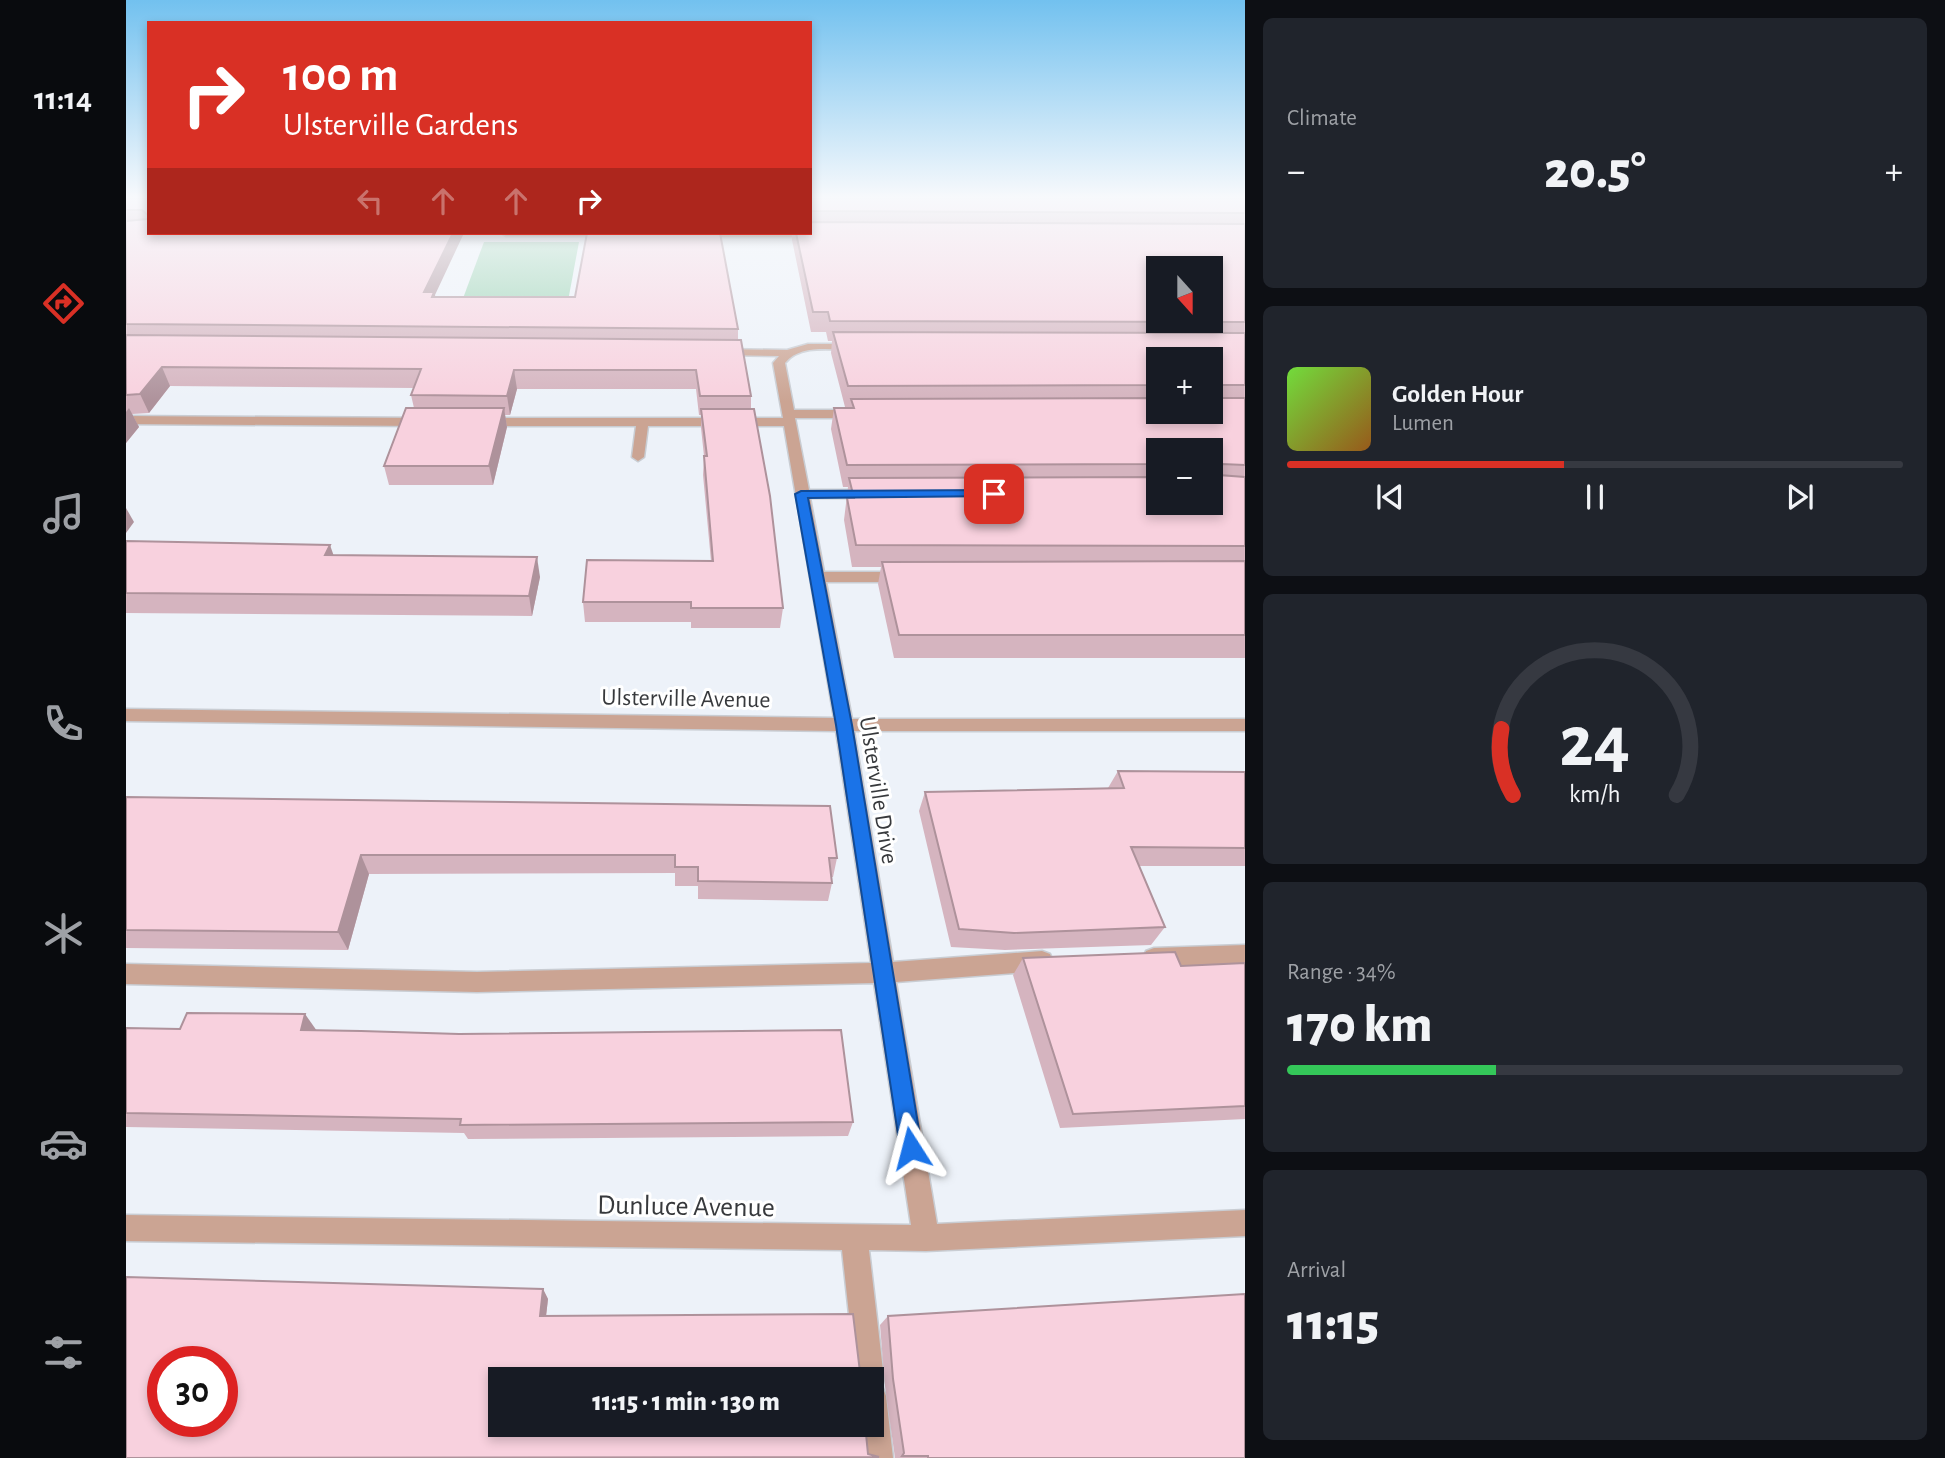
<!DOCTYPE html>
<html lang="en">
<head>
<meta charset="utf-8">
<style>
	body { margin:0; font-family:"Alegreya Sans",sans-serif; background:#20242c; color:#f1f3f6; height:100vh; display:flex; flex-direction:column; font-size:26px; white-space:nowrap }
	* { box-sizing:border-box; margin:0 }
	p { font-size:23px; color:#9ea1a6 }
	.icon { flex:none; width:38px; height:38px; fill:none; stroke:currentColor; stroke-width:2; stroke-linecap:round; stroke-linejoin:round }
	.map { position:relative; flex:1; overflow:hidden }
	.details { display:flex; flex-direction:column; gap:18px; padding:18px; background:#0d0f14; width:700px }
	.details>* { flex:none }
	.hud { position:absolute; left:21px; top:21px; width:665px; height:214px; border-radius:0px; box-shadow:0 4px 10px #0003; background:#d93025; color:#fff; overflow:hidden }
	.needle { width:46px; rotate:159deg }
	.fabs { position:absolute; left:1020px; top:256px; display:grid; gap:14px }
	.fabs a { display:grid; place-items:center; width:77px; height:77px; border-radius:0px; background:#171b24; box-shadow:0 4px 10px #0003; font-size:35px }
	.speed { position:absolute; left:21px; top:1346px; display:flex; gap:14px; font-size:35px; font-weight:700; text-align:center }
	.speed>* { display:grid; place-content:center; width:91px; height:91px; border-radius:50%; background:#171b24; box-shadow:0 4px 10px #0003; line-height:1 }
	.speed .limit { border:10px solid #d22; background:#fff; color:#111 }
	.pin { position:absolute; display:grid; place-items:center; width:60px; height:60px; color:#fff; margin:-30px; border-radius:14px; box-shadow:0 4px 10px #0006 }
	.me { position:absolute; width:77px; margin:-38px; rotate:351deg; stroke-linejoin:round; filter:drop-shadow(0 0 5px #0008) }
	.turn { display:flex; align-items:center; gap:24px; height:147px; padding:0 21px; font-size:32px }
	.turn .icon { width:91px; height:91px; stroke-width:2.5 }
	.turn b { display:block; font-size:49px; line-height:60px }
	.lanes { display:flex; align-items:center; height:66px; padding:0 21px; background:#0003; justify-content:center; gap:35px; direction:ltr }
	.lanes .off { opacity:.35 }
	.big { font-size:52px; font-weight:800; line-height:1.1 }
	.details .card { flex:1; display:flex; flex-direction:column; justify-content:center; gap:10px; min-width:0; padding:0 24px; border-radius:10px; background:#20242c }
	.details .dial { align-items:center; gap:0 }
	.dial svg { height:182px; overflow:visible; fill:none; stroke:#363941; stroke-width:7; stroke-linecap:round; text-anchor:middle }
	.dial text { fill:#f1f3f6; stroke:none }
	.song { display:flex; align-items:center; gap:21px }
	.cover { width:84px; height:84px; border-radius:10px; background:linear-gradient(135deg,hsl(100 70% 55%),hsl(30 70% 35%)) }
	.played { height:7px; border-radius:4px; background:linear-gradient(90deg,#d93025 45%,#363941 45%) }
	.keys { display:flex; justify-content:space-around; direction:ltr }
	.heat { display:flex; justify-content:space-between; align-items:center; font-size:38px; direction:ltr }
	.charge { height:10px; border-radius:5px; background:linear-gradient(90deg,#34c759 34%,#363941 0) }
	.trip { position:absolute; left:362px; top:1367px; width:396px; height:70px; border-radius:0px; background:#171b24; box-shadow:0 4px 10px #0003; font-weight:800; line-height:70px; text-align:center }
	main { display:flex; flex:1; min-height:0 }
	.tab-bar { display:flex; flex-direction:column; width:126px; justify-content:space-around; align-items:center; background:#090b0e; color:#9ea1a6 }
	.tab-bar .icon { width:49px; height:49px }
	.tab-bar .on { color:#d93025 }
	.tab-bar b { font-size:32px; color:#f1f3f6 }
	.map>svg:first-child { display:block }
	.green { fill:#98d2b1 }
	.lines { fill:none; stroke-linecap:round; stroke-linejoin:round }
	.minor-casing { stroke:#c9cdd3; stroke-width:3 }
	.minor { fill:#cba493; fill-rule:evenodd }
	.wall { fill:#d5b4bf; fill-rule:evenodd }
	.shaded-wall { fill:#ae929b }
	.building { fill:#f8d1de; stroke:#ae929b; stroke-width:2; fill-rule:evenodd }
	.route { fill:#1a73e8; stroke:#114b97; stroke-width:2 }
	.labels { text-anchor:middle; stroke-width:6; stroke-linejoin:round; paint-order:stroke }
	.street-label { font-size:24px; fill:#37393c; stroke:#fff }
	.near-street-label { font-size:28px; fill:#37393c; stroke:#fff }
</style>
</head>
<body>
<main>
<nav class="tab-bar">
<b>11:14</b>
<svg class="icon on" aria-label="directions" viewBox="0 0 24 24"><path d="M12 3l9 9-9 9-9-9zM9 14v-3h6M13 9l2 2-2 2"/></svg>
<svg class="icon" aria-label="music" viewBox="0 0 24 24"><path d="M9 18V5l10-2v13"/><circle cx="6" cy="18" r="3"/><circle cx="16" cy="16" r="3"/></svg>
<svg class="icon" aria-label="phone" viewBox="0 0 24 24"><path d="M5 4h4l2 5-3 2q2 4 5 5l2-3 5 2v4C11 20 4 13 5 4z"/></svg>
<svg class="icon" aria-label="climate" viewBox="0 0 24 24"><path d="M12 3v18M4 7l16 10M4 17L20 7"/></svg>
<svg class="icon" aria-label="car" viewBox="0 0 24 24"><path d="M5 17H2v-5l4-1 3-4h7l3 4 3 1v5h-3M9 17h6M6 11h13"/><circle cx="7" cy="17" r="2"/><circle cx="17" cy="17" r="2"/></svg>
<svg class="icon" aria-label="filters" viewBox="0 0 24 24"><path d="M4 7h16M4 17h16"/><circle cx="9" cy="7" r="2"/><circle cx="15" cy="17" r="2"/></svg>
</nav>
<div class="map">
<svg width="1119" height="1458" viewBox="0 0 1119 1458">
	<rect width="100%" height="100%" fill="#edf2f9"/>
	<path class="green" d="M358 242H453L442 301H336Z"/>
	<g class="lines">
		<defs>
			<g id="minor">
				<path d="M691 232 688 237H573L568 234Z"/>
				<path d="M375 233H490L485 236H380Z"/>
				<path d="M682 344H727L732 347 727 350C705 350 674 344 659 363L668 410H731L737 414 731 418H669L683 490H746L753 494 746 498H684L698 572H776L783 577 776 582H700L726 719H1119V731H728L767 962 916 951 924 954 927 961 924 968 916 971 770 982 811 1224 1119 1210V1236L800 1251 743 1250 758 1379 756 1386 760 1396 767 1458H737L734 1424H746V1379H730L716 1250 0 1241V1215L785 1225 748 983 351 992 0 984V964L351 972 745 963 710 731 0 721V709L708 718 658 426H522L518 457 512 461 506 457 510 426H359L353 422 359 418H657L647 363 653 356 595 355 589 352 595 349 661 350Z"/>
				<path d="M0 416 296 418 302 422 296 426 0 424Z"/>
				<path d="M1119 945V965L1028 968 1020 965 1017 958 1020 951 1028 948Z"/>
			</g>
		</defs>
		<use href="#minor" class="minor-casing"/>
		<use href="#minor" class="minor"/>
	</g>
	<g class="wall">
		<path d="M0 198 309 295V297L612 329V340L625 396V409L657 608 654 628H565V622H459L457 602 585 561 577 475 578 456 575 428V415H573L570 389H391L384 415H379L381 427 367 485H263L258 466 288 408 285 395 288 388 44 386 23 413 6 414 13 427 0 443Z"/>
		<path d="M684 198H1119V658H768L752 584 755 567H726L718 520 722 487H717L705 429 708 408 724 407H719L705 353 706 341H702L700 332H685L666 240V233H684ZM1032 359H1085V411H1032ZM1032 450 1085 502H1032Z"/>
		<path d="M0 541 208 555 414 577 406 616 0 613Z"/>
		<path d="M992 771 1119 772V866H1013L1039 927 1025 945 879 950 825 947 793 811 799 792 982 788Z"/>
		<path d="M0 797 711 858 707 877H705L706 883 702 901 572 899V886H549V873L243 874 222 950 0 948Z"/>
		<path d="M897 958 1055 966 1119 963V1119L934 1128 887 975Z"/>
		<path d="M0 1028 190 1030 727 1122 722 1136 342 1139 338 1133 0 1127Z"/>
		<path d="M0 1277 417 1289 422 1299 420 1316 727 1314 734 1372 751 1375V1416L746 1420V1379H374V1424H739L742 1454 753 1457 751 1458H0ZM37 1362H96V1421H37Z"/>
		<path d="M762 1316 1119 1458H769L759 1386 754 1325Z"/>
	</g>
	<g class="shaded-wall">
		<path d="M327 233H338L309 295 312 310 298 292Z"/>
		<path d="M36 367 44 386 23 413 14 394Z"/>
		<path d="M388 370 391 389 384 415 381 396Z"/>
		<path d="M3 408 13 427 0 443V412Z"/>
		<path d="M378 408 381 427 367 485 363 466Z"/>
		<path d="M0 508 8 522 0 533Z"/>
		<path d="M204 545 211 565 199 555Z"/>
		<path d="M411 557 414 577 406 616 403 596Z"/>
		<path d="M235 855 243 874 222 950 212 932Z"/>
		<path d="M179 1014 191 1031 175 1030Z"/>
		<path d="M417 1289 422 1299 419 1325 414 1316Z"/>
	</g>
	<g class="building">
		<path d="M0 198H23V216L16 210H0Z"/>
		<path d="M684 198H1119V213L684 211Z"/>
		<path d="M23 217V233H327L298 292H308L306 297H449L461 233H594L612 329 0 324V221L21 219Z"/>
		<path d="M684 222 1119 224V322L704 321 702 312H687L670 233H684ZM1032 268H1085V320H1032Z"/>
		<path d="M707 332 1119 333V385H1085V359H1032V385L722 386Z"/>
		<path d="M0 335 615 340 625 396H574L570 370H388L381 396 285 395 295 369 36 367 14 394 0 395Z"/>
		<path d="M1032 398V411H1085V398H1119V465L1096 464 1093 475 1119 477V546L730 545 721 498H728L723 478 1032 477V502H1085V450H1032V464L721 465 708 408H728L725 399Z"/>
		<path d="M280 408H378L363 466H258Z"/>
		<path d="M575 409H628L644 496 657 608H565V602H457L461 560 587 561 578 456H581Z"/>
		<path d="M0 541 204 545 199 555 411 557 403 596 0 593Z"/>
		<path d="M1119 561V635H773L756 562Z"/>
		<path d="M992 771 1119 772V848L1005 847 1039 927 888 933 833 929 799 792 998 788Z"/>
		<path d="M0 797 704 806 711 858H703L706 883 572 881V867H549V855H235L212 932 0 930Z"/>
		<path d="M1049 952 1055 966 1119 963V1106L947 1114 897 958Z"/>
		<path d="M61 1013 179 1014 175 1030 235 1031 333 1034 715 1030 727 1122 334 1125 335 1119 0 1113V1028L54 1029Z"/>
		<path d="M0 1277 417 1289 414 1316 727 1314 734 1372 751 1375V1416L746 1417V1379H374V1424H739L742 1454 753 1457 0 1458ZM37 1362H96V1421H37Z"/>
		<path d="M1119 1294V1458H802V1456H776L778 1453 767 1379 762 1316Z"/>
	</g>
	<linearGradient id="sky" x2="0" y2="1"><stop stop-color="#72c1ef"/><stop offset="0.49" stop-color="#f7f9fc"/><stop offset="1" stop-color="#f7f9fc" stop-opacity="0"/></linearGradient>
	<rect width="1119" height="402" fill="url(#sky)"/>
	<path class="route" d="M868 490 874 494 872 496 682 498 726 725 796 1148 793 1156 785 1160 777 1156 774 1148 710 725 669 494 675 491Z"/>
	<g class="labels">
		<g class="street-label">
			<text transform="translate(560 698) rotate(1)" y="8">Ulsterville Avenue</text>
			<text transform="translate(753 790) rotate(81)" y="8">Ulsterville Drive</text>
		</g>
		<g class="near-street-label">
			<text transform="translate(560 1205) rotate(1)" y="10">Dunluce Avenue</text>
		</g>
	</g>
</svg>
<div class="fabs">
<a><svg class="needle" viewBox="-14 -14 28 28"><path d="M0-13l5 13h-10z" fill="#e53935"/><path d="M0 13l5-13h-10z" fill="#9ea1a6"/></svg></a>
<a>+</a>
<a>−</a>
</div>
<div class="speed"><div class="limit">30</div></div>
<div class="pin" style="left:868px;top:494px;background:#d93025"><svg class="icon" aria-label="arrive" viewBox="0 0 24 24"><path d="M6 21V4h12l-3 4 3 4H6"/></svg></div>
<svg class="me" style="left:785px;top:1148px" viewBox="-20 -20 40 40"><path d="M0-17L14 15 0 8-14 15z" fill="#1a73e8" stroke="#fff" stroke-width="4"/></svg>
<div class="trip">11:15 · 1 min · 130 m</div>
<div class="hud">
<div class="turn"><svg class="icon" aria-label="right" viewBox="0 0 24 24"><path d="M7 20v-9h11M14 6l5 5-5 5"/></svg><div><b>100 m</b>Ulsterville Gardens</div></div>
<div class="lanes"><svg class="icon off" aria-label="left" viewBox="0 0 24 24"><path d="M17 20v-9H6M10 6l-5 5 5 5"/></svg><svg class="icon off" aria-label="ahead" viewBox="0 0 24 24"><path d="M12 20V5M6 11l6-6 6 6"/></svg><svg class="icon off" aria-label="ahead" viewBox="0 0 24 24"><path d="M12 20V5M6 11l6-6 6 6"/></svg><svg class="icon" aria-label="right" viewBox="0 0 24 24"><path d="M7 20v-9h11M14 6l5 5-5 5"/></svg></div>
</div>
</div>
<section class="details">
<div class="card"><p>Climate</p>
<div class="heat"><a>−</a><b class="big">20.5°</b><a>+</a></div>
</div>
<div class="card">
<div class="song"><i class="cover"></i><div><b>Golden Hour</b><p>Lumen</p></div></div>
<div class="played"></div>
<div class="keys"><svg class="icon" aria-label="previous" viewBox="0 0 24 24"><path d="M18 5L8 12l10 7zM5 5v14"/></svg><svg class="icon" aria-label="pause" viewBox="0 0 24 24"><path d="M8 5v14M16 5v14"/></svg><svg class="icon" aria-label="next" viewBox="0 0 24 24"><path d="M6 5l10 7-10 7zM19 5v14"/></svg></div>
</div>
<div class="card dial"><svg viewBox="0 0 100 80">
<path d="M14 69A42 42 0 1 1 86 69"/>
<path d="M14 69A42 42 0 0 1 9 40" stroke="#d93025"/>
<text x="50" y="56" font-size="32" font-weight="700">24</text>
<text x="50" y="72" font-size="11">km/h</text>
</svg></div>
<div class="card"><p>Range · 34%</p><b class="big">170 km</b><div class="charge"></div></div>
<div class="card"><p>Arrival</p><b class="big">11:15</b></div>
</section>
</main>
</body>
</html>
